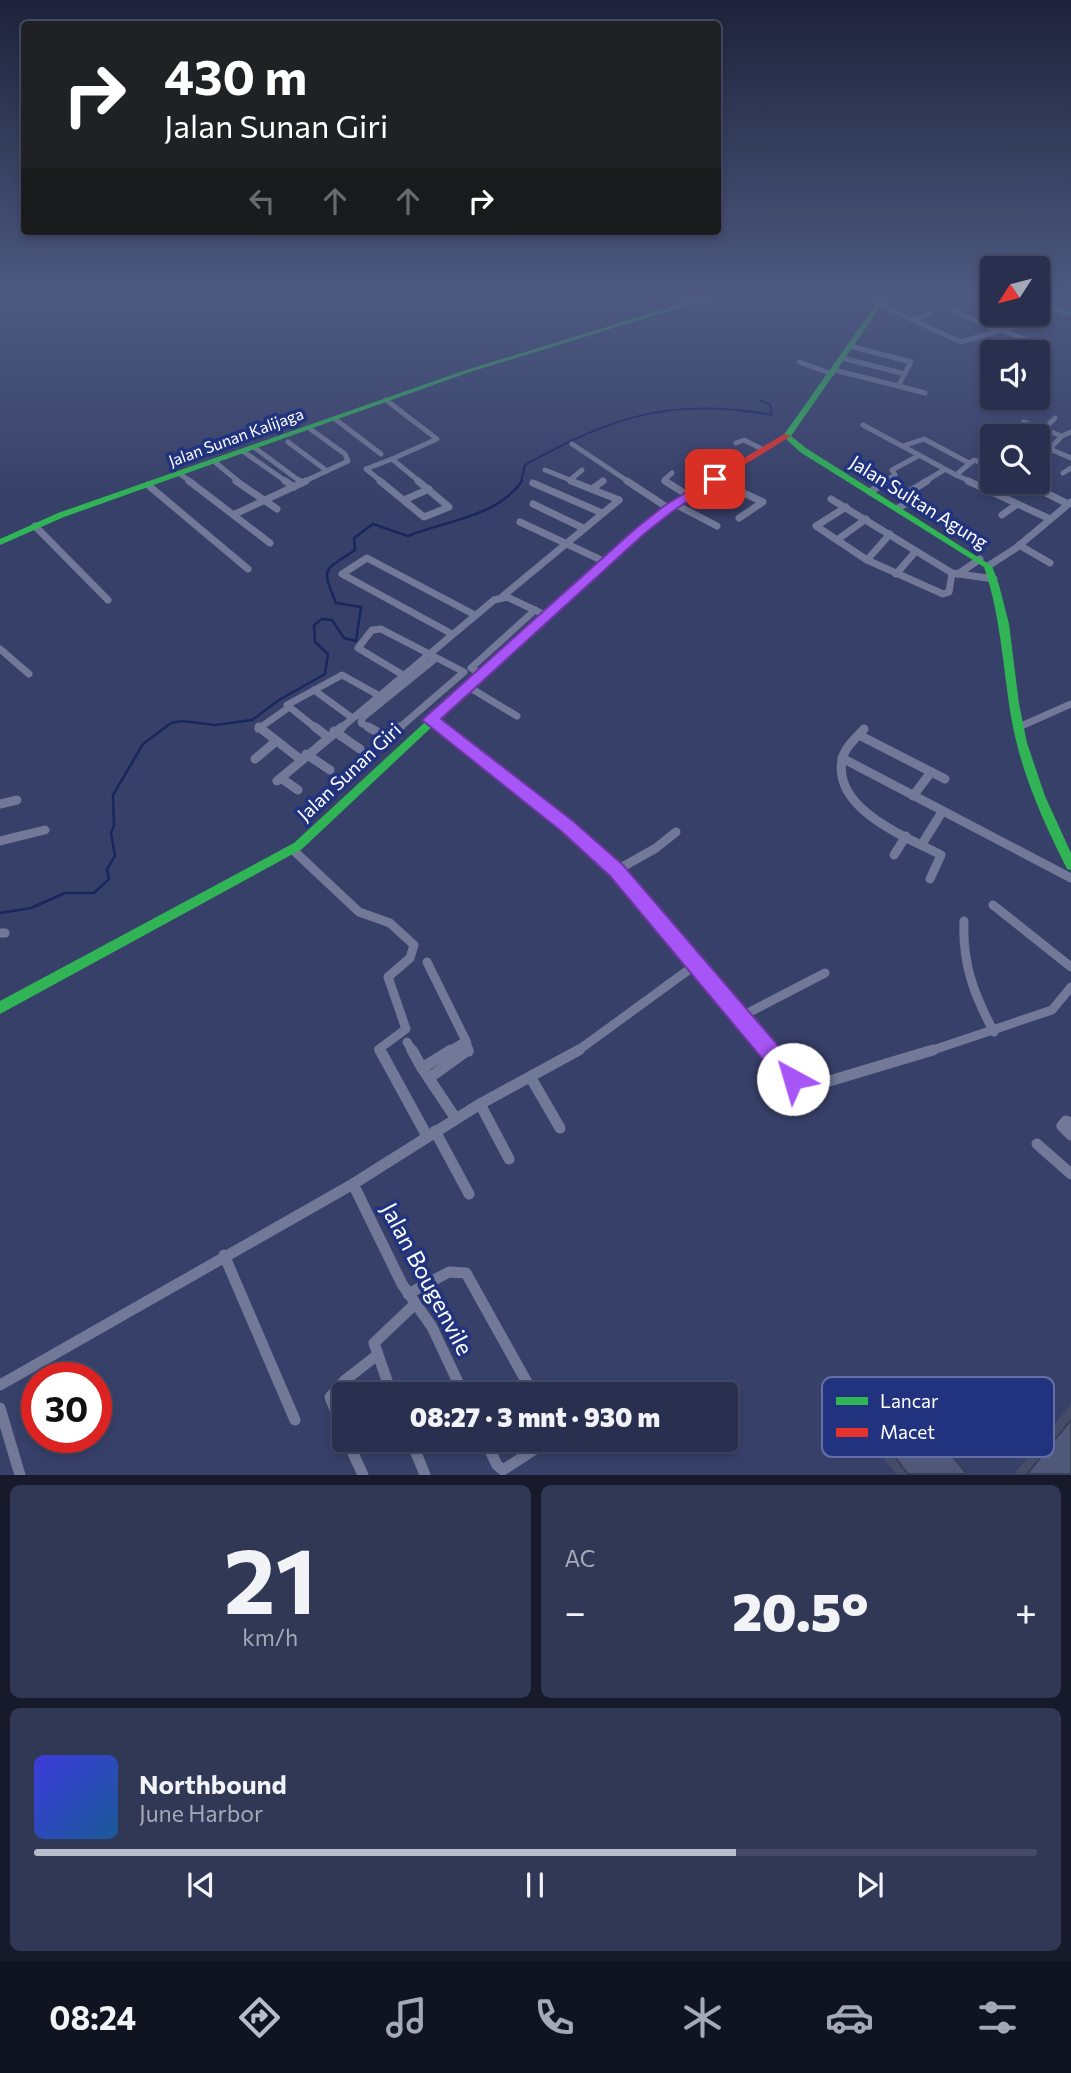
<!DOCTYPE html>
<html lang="id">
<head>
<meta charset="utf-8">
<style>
	body { margin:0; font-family:Commissioner,sans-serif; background:#313856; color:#f1f3f6; height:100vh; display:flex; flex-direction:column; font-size:26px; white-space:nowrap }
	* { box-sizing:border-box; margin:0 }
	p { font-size:23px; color:#a5a9b7 }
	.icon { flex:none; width:38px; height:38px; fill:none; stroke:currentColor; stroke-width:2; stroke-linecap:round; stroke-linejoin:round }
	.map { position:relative; height:1475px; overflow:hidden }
	.sheet { display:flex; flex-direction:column; gap:10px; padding:10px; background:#171a2b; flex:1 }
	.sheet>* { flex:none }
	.hud { position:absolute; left:21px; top:21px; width:700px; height:214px; border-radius:7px; box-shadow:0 4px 10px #0003,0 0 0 2px #454b66; background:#202124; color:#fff; overflow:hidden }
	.needle { width:46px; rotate:234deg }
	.buttons { position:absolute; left:980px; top:256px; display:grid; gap:14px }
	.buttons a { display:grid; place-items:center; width:70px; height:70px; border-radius:7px; background:#29304f; box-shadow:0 4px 10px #0003,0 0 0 2px #454b66; font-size:35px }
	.speed { position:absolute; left:21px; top:1362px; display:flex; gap:14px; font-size:35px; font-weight:700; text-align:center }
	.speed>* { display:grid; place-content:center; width:91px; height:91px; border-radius:50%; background:#29304f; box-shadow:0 4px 10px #0003,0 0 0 2px #454b66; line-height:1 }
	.speed .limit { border:10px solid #d22; background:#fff; color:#111 }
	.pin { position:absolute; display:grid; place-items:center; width:60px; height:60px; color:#fff; margin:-30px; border-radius:14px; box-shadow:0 4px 10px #0006 }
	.me { position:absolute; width:77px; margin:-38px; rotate:321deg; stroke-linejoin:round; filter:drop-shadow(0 0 5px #0008) }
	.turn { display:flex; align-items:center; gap:24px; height:147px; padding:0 28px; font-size:32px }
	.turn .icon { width:91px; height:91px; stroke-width:2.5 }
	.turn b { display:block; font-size:49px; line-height:60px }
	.lanes { display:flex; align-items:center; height:66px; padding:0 28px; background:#0003; justify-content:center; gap:35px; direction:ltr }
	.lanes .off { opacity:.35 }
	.big { font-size:52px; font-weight:800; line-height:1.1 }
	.sheet .widget { flex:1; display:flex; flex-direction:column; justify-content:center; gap:10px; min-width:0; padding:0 24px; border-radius:10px; background:#313856 }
	.sheet .dial { align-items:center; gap:0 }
	.dial b { font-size:91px; line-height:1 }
	.song { display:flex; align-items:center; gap:21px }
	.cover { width:84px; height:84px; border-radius:10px; background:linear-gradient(135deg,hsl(240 70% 55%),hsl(210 70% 35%)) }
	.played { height:7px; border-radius:4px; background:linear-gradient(90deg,#b9bcca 70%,#454b66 70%) }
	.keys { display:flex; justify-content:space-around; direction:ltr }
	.heat { display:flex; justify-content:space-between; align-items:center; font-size:38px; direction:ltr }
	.sheet .tiles { flex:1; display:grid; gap:10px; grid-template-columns:1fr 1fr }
	.widget:last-child { grid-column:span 2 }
	.trip { position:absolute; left:332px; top:1382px; width:406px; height:70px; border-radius:7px; background:#29304f; box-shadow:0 4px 10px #0003,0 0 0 2px #454b66; font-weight:800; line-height:70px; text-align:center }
	.tabs { display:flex; height:112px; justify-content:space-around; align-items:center; background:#101320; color:#a5a9b7 }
	.tabs .icon { width:49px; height:49px }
	.tabs .selected { color:#b9bcca }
	.tabs b { font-size:32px; color:#f1f3f6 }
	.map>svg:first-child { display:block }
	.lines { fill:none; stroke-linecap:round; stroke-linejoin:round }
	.stream-far1 { stroke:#19275f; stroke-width:2 }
	.stream { stroke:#19275f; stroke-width:2.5 }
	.street-far3 { stroke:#727998; stroke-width:5 }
	.street-far2 { stroke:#727998; stroke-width:7 }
	.street-far1 { stroke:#727998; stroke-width:9 }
	.street { stroke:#727998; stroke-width:11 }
	.fast { fill:#30b455; fill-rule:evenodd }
	.jam { fill:#e5322d; fill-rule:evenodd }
	.wall { fill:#454c68 }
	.building { fill:#505879; stroke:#383e55; stroke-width:2 }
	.route { fill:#a855f7; stroke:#6d37a1; stroke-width:2 }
	.labels { text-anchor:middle; stroke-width:7; stroke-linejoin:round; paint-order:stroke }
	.far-street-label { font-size:16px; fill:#fff; stroke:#21337f }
	.street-label { font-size:19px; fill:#fff; stroke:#21337f }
	.near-street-label { font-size:23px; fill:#fff; stroke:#21337f }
	.key { fill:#21337f; stroke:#6470a5; stroke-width:2 }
	.key-label { font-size:19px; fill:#fff }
</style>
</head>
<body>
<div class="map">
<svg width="1071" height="1475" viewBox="0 0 1071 1475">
	<rect width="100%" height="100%" fill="#374069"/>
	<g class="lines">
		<path class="stream-far1" d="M521 482 525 465C611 416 673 397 772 415L770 405 760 400"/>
		<path class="stream" d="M0 913 31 908 65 893H94L109 879 107 869 115 856 111 833 114 826 113 795 143 744 171 723 182 721 215 725 252 720 279 700 325 674 328 654 315 642 314 625 322 619 332 620 344 638 356 641 361 607 336 603C321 566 323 572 355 550L354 538 373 524 408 536C447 520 497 517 522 481"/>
		<g class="street-far3">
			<path d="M878 304 961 342 1031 321 1033 313"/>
			<path d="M954 311 998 331"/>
			<path d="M914 321 930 313"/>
			<path d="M1001 330 1037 344"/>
			<path d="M842 358 905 374"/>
			<path d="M799 362 832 374"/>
			<path d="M834 370 898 386 911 362 850 346"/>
			<path d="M898 386 925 393"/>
			<path d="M386 400 437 439 392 459"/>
			<path d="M335 419 381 454"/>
			<path d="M863 425 956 475 974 460 992 467"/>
			<path d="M1009 436 1024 422 1062 436"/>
			<path d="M1037 436 1055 418"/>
			<path d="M288 442 327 471"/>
			<path d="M736 443 744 440 764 450"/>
			<path d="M572 444 629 482"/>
			<path d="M1038 444 1071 458"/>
			<path d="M903 446 924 439 969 463"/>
			<path d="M255 448 301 482"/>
			<path d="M244 452 287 482"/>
			<path d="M392 459 420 482"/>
			<path d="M687 461 722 482"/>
			<path d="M1038 461 1062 436 1071 432"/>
			<path d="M215 462 239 482"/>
			<path d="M545 470 575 482"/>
			<path d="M1063 473 1071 468"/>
			<path d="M180 474 191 482"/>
			<path d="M956 475 972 482"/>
			<path d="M570 480 582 470"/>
			<path d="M1022 481 1025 482"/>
			<path d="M303 482 348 461 345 454 309 428"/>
			<path d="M382 482 366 469 392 459"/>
			<path d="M668 482 664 480 672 473"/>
			<path d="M884 482 895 475 892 470 918 456"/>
			<path d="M924 482 944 470"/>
		</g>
		<g class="street-far2">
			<path d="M189 481 270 543"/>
			<path d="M236 481 277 509"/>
			<path d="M285 481 294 487"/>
			<path d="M299 481 302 483"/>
			<path d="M380 481 424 517 449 507 418 481"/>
			<path d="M571 481 619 500"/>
			<path d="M627 481 668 508"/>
			<path d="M665 481 689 496"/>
			<path d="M718 481 763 502 739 518"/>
			<path d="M968 481 1050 519"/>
			<path d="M1022 481 1068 504"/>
			<path d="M533 483 602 513"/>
			<path d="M148 485 248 569"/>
			<path d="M592 489 603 481"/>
			<path d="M870 492 887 481"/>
			<path d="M831 499 952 573 994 579"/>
			<path d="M404 500 429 489"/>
			<path d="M533 504 583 528"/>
			<path d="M675 504 717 526"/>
			<path d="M846 507 816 526 867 560 943 594 949 592 952 573"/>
			<path d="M898 508 911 501 909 492 927 481"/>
			<path d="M235 514 306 481"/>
			<path d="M1002 515 1016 505"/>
			<path d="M520 522 599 559"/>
			<path d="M35 526 108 600"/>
			<path d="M837 540 866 519"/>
			<path d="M1019 545 1050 563"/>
			<path d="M867 560 890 534"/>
			<path d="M988 566 1016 548 1071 502"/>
			<path d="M896 574 916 551"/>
			<path d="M958 574 980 559"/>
			<path d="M503 596 619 500"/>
			<path d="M452 634 342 574 367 558 475 615"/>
			<path d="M0 649 29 674"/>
			<path d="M481 674 471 668 535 610"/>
			<path d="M467 686 517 716"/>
			<path d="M314 690 351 717"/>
			<path d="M430 720 441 729"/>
			<path d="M1019 727 1071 704"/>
			<path d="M258 729 288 708"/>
			<path d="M317 729 287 705 342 675 378 695"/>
			<path d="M340 729 494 600 507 597 545 615"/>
			<path d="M372 729 361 723 362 718 436 658"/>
			<path d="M398 729 464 672 381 629 372 630 358 648 403 675"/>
		</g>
		<g class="street-far1">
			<path d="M259 727 300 759"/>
			<path d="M315 727 328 737"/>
			<path d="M368 727 383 735H391L400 727"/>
			<path d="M439 727 567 826 617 870 772 1052"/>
			<path d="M864 729C856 738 844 748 842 760 833 810 907 837 941 855L930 879"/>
			<path d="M334 731 360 749"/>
			<path d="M859 735 945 779"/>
			<path d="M306 754 330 770"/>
			<path d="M842 758 1071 878"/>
			<path d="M255 759 275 742"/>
			<path d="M281 778 298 790"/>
			<path d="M277 781 342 727"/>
			<path d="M913 796 931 772"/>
			<path d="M0 804 17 800"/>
			<path d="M0 841 45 830"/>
			<path d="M922 844 942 812"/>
			<path d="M292 849 359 912 390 923 414 945 410 958 388 977 406 1029 379 1049 381 1052"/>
			<path d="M894 855 906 836"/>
			<path d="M617 870 656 848 676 832"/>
			<path d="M993 905 1071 967"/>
			<path d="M964 921C962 963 974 995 994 1032"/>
			<path d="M0 933H5"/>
			<path d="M427 962 466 1041 448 1052"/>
			<path d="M742 1016 825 973"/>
			<path d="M466 1041 469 1052"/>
			<path d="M407 1042 413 1052"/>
			<path d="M576 1052 698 963"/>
			<path d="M927 1052 1052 1010 1071 987"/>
		</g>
		<g class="street">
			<path d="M380 1050 427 1136"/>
			<path d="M412 1050 422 1068"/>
			<path d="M451 1050 422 1068 456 1119"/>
			<path d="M771 1050 800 1084 826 1082 933 1050"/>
			<path d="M429 1078 468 1050"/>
			<path d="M531 1078 560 1128"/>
			<path d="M480 1104 509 1159"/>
			<path d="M1071 1123 1066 1121 1062 1126 1071 1135"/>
			<path d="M435 1131 469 1194"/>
			<path d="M1037 1144 1071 1174"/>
			<path d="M353 1184 402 1284 432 1327 464 1395"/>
			<path d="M224 1255 295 1420"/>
			<path d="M408 1294 449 1272 466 1273 534 1395"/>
			<path d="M0 1385 353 1184 480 1104 579 1050"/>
			<path d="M392 1395 374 1343 415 1304"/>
			<path d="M0 1408 20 1475"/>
			<path d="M345 1435 330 1397 344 1381 376 1356"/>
			<path d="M347 1440 363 1475"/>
			<path d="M411 1440 425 1475"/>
			<path d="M485 1440 497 1465 503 1470 549 1440"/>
		</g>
		<g class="fast">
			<path d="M7 293 0 299V293Z"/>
			<path d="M716 293H727L467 373 64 517 0 545V539L58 513 463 371Z"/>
			<path d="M884 293H890L791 436 806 448 992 566 999 585 1009 624 1019 704 1027 743 1045 796 1071 853V870L1067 869C1044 823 1023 777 1013 727 1003 674 1002 619 984 567L800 452 783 436Z"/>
			<path d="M1038 301 1071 312V316L1038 305Z"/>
			<path d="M517 639 522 642 520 644 302 849 0 1014V1001L294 843 514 640Z"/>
		</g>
		<path class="jam" d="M784 434 791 436 671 510 520 644H514L512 642 514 640 665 506Z"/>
	</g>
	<g class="wall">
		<path d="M896 1387 967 1474H896L856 1423 886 1391Z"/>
		<path d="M1071 1404V1474H1014Z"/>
	</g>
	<g class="building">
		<path d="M896 1387 967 1474H908L866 1420Z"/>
		<path d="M1071 1420V1474H1027Z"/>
	</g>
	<linearGradient id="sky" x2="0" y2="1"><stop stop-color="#1e233a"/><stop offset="0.59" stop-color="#4d5981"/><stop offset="1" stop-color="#4d5981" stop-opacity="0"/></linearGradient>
	<rect width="1071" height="500" fill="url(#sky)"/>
	<path class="route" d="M711 477 721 479 673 511 644 534 441 719 573 821 623 865 800 1071 803 1079 800 1086 793 1089 785 1086 610 876 561 831 422 720 635 529 664 506Z"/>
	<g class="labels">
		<g class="far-street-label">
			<text transform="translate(236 437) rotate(-20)" y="6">Jalan Sunan Kalijaga</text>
		</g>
		<g class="street-label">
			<text transform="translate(919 502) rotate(32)" y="7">Jalan Sultan Agung</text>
			<text transform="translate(349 772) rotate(-43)" y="7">Jalan Sunan Giri</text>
		</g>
		<g class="near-street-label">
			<text transform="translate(427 1279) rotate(62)" y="8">Jalan Bougenvile</text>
		</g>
	</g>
	<rect x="822" y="1377" width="232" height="80" rx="10" class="key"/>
	<rect x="836" y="1397" width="32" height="8" fill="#30b455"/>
	<rect x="836" y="1428" width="32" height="9" fill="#e5322d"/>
	<g class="key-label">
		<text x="880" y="1408">Lancar</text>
		<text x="880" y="1439">Macet</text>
	</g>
</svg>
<div class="buttons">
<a><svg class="needle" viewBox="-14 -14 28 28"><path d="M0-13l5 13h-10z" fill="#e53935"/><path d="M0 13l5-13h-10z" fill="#a5a9b7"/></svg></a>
<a><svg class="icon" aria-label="sound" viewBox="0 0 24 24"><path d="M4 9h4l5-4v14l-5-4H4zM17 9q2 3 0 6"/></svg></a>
<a><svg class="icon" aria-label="search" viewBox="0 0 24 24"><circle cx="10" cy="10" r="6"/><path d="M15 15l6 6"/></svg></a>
</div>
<div class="speed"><div class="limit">30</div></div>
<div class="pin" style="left:715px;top:479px;background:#d93025"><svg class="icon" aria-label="arrive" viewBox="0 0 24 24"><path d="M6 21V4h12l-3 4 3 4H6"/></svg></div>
<svg class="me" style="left:793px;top:1079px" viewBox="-20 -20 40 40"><circle r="19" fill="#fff"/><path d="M0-13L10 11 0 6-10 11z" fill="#a855f7"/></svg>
<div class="trip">08:27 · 3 mnt · 930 m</div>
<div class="hud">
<div class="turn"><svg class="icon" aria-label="right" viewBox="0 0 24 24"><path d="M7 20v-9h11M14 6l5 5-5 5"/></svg><div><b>430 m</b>Jalan Sunan Giri</div></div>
<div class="lanes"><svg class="icon off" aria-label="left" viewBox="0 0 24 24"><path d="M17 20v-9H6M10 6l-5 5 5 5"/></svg><svg class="icon off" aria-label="ahead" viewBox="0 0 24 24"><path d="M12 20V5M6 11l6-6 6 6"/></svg><svg class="icon off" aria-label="ahead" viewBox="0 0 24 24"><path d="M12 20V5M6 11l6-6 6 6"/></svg><svg class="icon" aria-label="right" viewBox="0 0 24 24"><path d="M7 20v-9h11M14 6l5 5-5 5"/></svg></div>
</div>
</div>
<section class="sheet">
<div class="tiles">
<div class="widget dial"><b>21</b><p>km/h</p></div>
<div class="widget"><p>AC</p>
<div class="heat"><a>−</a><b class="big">20.5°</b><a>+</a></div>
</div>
<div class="widget">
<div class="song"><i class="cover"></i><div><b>Northbound</b><p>June Harbor</p></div></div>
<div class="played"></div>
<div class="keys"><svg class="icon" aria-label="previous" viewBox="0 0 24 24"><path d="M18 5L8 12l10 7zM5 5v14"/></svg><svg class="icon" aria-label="pause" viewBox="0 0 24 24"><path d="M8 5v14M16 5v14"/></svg><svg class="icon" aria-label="next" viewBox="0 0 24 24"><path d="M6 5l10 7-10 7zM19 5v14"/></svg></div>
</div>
</div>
</section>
<nav class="tabs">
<b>08:24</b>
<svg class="icon selected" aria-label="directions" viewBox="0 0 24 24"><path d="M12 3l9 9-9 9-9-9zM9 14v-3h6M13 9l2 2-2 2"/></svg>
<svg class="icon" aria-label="music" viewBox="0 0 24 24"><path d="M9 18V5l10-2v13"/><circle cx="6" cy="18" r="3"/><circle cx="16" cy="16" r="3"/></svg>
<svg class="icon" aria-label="phone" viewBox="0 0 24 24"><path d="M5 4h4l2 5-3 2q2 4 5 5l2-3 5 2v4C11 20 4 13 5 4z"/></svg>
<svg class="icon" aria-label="climate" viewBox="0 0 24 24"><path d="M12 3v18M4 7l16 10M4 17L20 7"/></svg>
<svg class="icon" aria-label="car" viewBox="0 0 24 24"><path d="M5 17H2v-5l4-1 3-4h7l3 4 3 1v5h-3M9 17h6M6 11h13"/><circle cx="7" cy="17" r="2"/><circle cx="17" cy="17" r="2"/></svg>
<svg class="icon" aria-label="filters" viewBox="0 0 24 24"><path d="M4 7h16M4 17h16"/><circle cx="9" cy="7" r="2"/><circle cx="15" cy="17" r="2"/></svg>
</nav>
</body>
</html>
